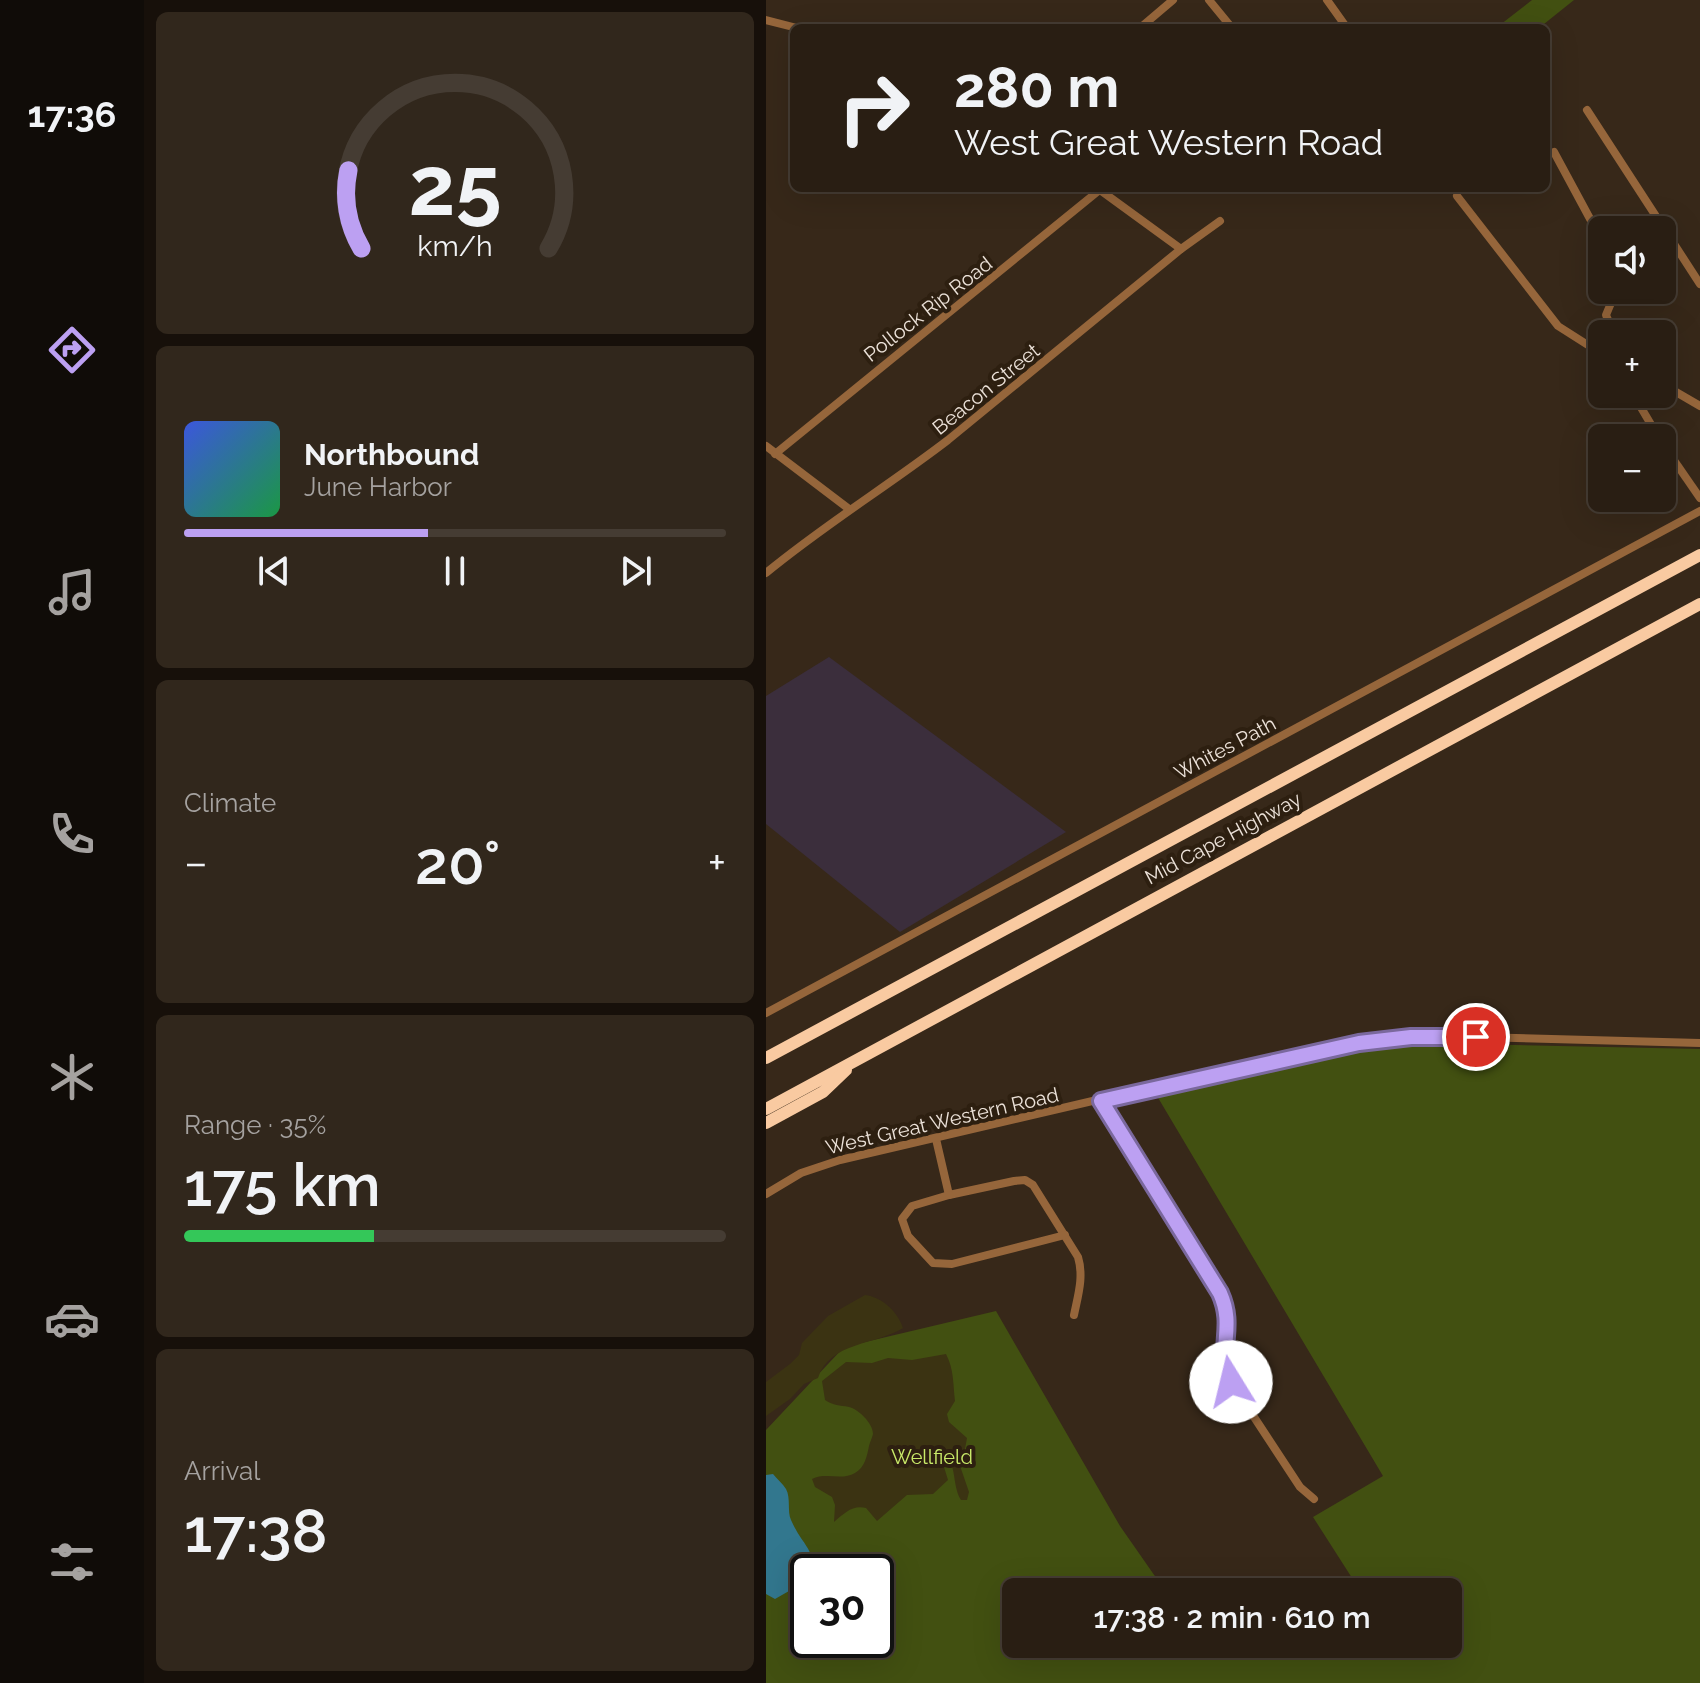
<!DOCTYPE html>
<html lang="en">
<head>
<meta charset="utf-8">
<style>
	body { margin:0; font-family:Raleway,sans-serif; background:#31271c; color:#f1f3f6; height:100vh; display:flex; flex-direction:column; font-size:30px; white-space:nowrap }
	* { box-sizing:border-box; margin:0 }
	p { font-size:26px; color:#a5a2a0 }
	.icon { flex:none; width:44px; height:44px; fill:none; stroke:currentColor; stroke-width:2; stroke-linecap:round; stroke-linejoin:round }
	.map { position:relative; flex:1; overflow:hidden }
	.side { display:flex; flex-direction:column; gap:12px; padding:12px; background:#17100a; width:622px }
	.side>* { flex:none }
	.hud { position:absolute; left:24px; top:24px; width:760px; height:168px; border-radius:12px; box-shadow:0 8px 32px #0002,0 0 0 2px #453c33; background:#291e13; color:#f1f3f6; overflow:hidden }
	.tools { position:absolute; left:822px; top:216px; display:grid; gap:16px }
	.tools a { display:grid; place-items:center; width:88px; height:88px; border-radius:12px; background:#291e13; box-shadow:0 8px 32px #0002,0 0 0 2px #453c33; font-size:40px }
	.speed { position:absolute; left:24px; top:1554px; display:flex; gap:16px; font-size:40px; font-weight:700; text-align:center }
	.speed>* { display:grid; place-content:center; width:104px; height:104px; border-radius:50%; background:#291e13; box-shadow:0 8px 32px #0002,0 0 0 2px #453c33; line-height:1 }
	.speed .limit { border:4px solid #111; border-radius:12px; background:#fff; color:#111 }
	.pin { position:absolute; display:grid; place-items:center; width:68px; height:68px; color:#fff; margin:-34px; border:4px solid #fff; border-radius:50%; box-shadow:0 2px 8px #0007 }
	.me { position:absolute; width:88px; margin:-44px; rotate:351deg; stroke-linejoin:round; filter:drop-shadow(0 0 6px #0008) }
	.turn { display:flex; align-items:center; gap:28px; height:168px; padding:0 32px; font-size:36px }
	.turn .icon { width:104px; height:104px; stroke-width:2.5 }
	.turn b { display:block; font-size:56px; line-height:68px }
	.big { font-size:60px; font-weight:600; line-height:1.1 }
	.side .widget { flex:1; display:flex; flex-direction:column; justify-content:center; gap:12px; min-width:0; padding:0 28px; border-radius:12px; background:#31271c }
	.side .dial { align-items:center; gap:0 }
	.dial svg { height:208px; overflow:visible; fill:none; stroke:#453c33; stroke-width:7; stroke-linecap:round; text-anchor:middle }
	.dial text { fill:#f1f3f6; stroke:none }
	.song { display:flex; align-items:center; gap:24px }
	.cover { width:96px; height:96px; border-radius:12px; background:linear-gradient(135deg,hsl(230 70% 55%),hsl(140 70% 35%)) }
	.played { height:8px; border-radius:4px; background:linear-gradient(90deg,#bca0f2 45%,#453c33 45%) }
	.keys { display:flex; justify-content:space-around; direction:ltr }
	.heat { display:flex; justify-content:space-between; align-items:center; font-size:44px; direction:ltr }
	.charge { height:12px; border-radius:6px; background:linear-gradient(90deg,#34c759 35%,#453c33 0) }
	.trip { position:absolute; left:236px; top:1578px; width:460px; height:80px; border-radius:12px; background:#291e13; box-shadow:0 8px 32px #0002,0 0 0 2px #453c33; font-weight:600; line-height:80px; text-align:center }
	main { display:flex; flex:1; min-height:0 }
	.dock { display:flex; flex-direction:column; width:144px; justify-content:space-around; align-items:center; background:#100c08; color:#a5a2a0 }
	.dock .icon { width:56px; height:56px }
	.dock .on { color:#bca0f2 }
	.dock b { font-size:36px; color:#f1f3f6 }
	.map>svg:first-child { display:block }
	.industrial { fill:#3b2e3c }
	.green { fill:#425011; fill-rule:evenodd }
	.sand { fill:#3b3312 }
	.water { fill:#32778e }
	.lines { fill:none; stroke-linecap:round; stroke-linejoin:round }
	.minor { stroke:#96663b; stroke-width:8 }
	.highway { stroke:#f9caa1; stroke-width:12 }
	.route-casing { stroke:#7a689d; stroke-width:20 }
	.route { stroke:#bca0f2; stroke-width:14 }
	.labels { text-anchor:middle; stroke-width:8; stroke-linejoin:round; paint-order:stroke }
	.street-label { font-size:20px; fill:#ece2d9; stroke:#2d1f10 }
	.park-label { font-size:20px; fill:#c9ea69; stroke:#2d1f10 }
</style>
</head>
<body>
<main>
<nav class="dock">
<b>17:36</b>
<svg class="icon on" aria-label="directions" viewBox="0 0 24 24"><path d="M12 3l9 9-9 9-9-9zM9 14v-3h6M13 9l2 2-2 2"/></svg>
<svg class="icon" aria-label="music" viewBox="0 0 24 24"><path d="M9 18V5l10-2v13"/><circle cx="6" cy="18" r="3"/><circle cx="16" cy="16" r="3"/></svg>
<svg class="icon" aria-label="phone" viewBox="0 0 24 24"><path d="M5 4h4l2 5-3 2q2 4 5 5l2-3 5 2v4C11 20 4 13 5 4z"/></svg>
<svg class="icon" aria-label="climate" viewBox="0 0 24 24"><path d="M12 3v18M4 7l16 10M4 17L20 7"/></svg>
<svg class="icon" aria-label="car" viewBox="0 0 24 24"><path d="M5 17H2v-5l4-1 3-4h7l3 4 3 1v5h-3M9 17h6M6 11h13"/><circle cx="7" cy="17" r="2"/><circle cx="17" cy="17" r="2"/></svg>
<svg class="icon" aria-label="filters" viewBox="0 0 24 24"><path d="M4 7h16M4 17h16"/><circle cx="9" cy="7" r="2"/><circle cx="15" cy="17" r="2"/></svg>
</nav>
<section class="side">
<div class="widget dial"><svg viewBox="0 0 100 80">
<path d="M14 69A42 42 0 1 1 86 69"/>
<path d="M14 69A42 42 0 0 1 9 39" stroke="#bca0f2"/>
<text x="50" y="56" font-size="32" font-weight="700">25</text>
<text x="50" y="72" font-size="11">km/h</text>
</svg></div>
<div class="widget">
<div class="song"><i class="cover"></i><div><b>Northbound</b><p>June Harbor</p></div></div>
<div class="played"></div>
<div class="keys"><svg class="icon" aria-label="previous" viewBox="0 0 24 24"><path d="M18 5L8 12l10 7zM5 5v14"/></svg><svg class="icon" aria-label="pause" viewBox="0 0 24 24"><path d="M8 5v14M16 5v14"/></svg><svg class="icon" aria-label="next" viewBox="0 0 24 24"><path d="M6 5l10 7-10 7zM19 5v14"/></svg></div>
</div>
<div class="widget"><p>Climate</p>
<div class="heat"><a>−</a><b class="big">20°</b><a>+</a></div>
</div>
<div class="widget"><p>Range · 35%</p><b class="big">175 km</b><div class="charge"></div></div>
<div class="widget"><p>Arrival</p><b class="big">17:38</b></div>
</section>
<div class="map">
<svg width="934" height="1683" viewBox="0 0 934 1683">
	<rect width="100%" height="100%" fill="#372819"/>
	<path class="industrial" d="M63 657 300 832 134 932 0 824V696Z"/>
	<g class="green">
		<path d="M766 0H808L773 28H730Z"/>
		<path d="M655 1043 934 1049V1683H0V1430L78 1347 230 1311 354 1526 400 1592H250V1644H617L635 1654 630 1644H682V1592H595L547 1517 617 1476 391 1096 593 1050ZM42 1572H110V1640H42Z"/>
	</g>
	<g class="sand">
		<path d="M99 1295C116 1297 132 1312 137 1328 110 1345 63 1342 52 1378L38 1384 24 1399 0 1416V1382L24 1364 33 1355 36 1343 62 1316Z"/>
		<path d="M180 1354C188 1369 187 1384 189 1401L181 1414 183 1422 201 1438 199 1449 192 1460 203 1492 201 1500H195C185 1484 192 1459 174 1449L164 1453 178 1467 182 1480 167 1494 141 1495 111 1521 100 1508C86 1505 79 1513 68 1522L69 1505 66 1497 49 1487 46 1479C60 1472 76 1481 89 1473 99 1467 101 1456 103 1446 104 1442 106 1438 107 1434 107 1423 92 1409 83 1407 73 1405 68 1406 59 1400L56 1381 80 1362 106 1363 122 1358 146 1360Z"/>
	</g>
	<path class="water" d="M7 1474C11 1479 17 1484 20 1489 25 1498 21 1511 25 1520 39 1552 57 1550 36 1588L23 1591 9 1599 0 1594V1475Z"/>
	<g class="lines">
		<g class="minor">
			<path d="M443 0 466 28"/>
			<path d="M561 0 581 28"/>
			<path d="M0 20 31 28"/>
			<path d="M374 28 407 0"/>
			<path d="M821 110 934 284"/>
			<path d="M788 152 836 241"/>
			<path d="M334 190 415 249"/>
			<path d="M691 196 792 326 836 354"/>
			<path d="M845 290V303L840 315 848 334"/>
			<path d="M896 393 910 392 934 406"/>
			<path d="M867 394 893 438"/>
			<path d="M878 394H888"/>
			<path d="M896 443 934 498"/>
			<path d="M0 446 83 509"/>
			<path d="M9 454 336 188"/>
			<path d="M0 573C58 525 122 486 182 440L415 249 454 221"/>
			<path d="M0 1013 934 511"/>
			<path d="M335 1101 459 1305C468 1333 451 1351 465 1382L534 1487 548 1499"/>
			<path d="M170 1139 183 1195 248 1181 259 1180 267 1185 312 1257C318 1277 312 1295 308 1315"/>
			<path d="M0 1194 35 1173 74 1160 382 1088 593 1043 645 1037H710L934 1043"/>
			<path d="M183 1195 146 1206 136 1219 142 1236 167 1263 186 1264 299 1235"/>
		</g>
		<g class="highway">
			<path d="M0 1058 934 555"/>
			<path d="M0 1109 934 604"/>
			<path d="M0 1123 57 1092 80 1070"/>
		</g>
	</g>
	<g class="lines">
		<defs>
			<path id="route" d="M465 1382C450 1347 470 1329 454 1293L335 1101 593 1043 645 1037H710"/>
		</defs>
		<use href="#route" class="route-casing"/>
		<use href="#route" class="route"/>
	</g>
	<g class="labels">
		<g class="street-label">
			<text transform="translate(162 309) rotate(-38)" y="7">Pollock Rip Road</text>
			<text transform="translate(220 389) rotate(-39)" y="7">Beacon Street</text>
			<text transform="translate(459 748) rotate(-28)" y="7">Whites Path</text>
			<text transform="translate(457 838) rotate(-28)" y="7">Mid Cape Highway</text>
			<text transform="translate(176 1121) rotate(-13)" y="7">West Great Western Road</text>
		</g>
		<g class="park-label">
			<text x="166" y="1464">Wellfield</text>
		</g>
	</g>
</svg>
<div class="tools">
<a><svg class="icon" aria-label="sound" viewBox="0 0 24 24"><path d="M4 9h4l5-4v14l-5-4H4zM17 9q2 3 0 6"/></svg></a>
<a>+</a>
<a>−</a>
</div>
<div class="speed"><div class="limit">30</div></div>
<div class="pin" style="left:710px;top:1037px;background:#d93025"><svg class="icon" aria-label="arrive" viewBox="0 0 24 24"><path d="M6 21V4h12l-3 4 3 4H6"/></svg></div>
<svg class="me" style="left:465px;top:1382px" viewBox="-20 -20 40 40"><circle r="19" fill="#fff"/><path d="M0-13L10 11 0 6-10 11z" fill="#bca0f2"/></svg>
<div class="trip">17:38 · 2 min · 610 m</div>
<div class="hud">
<div class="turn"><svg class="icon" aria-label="right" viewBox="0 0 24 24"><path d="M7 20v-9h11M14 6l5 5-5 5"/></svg><div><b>280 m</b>West Great Western Road</div></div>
</div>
</div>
</main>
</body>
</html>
